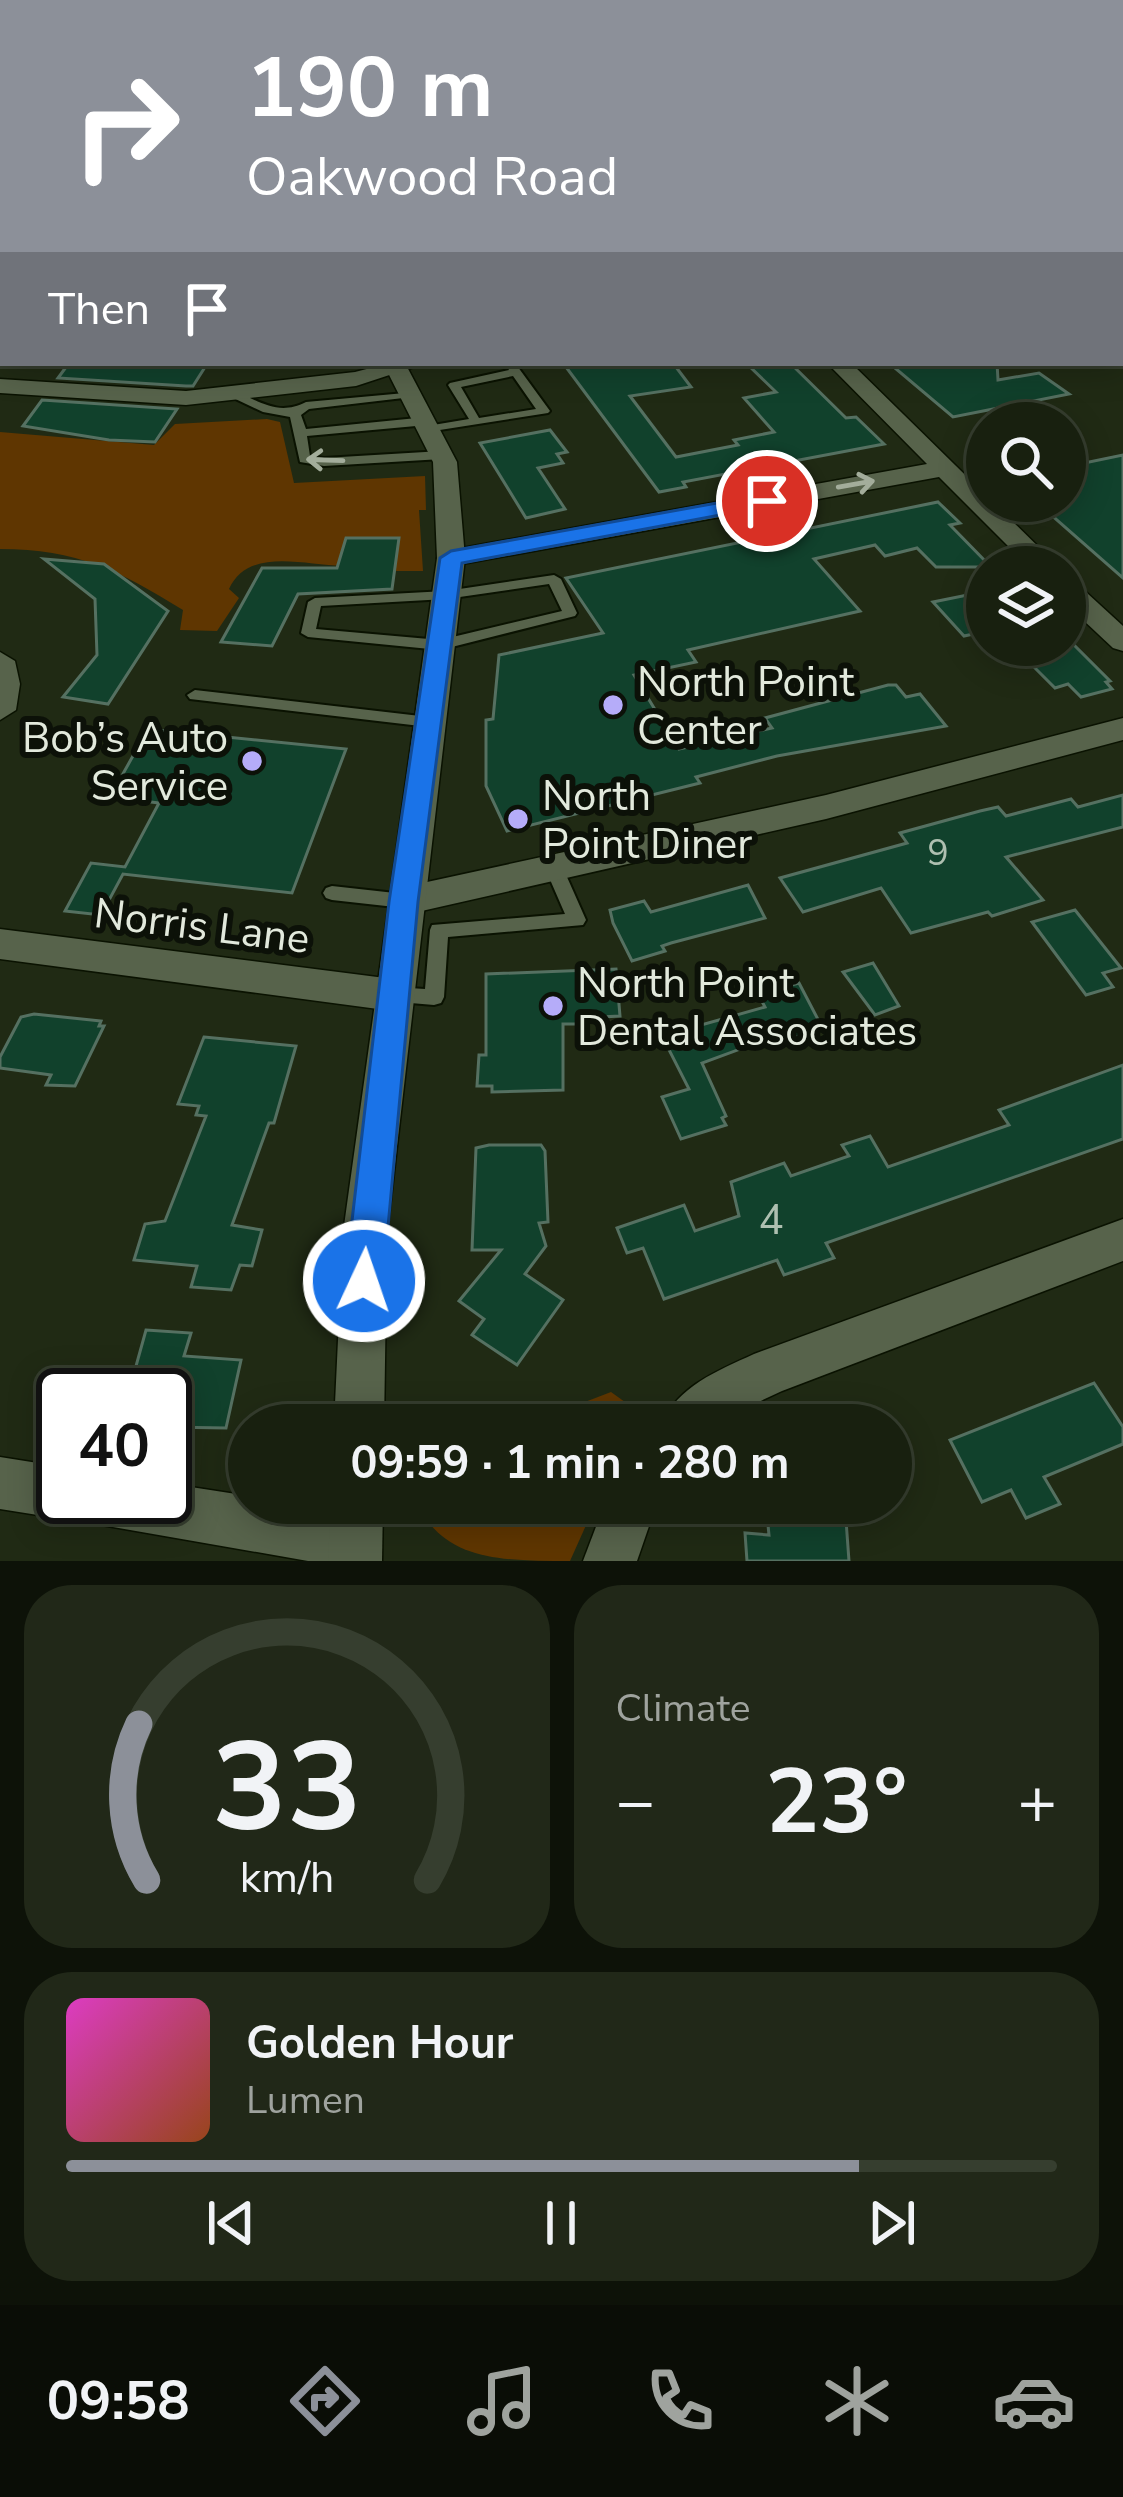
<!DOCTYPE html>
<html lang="en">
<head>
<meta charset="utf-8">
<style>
	body { margin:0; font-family:"Nunito Sans",sans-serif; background:#212818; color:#f1f3f6; height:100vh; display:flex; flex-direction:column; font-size:45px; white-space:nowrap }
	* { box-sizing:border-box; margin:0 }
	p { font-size:39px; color:#9fa39e }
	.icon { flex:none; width:66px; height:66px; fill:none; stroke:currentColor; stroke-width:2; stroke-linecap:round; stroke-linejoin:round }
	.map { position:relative; height:1561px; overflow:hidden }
	.side { display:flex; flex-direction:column; gap:24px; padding:24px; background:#0d1208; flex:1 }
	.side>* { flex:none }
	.hud { position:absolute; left:0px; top:0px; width:1125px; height:366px; box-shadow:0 6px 30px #0003,0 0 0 3px #363e2f; background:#8c9099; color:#fff; overflow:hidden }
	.fabs { position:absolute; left:966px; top:402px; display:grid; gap:24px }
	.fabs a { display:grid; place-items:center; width:120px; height:120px; border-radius:50%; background:#18200f; box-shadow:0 6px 30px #0003,0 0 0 3px #363e2f; font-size:60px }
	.speed { position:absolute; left:36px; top:1368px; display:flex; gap:24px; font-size:60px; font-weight:700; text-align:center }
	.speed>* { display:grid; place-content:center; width:156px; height:156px; border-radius:50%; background:#18200f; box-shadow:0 6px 30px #0003,0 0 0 3px #363e2f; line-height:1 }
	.speed .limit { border:6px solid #111; border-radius:18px; background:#fff; color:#111 }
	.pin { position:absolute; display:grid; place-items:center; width:102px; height:102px; color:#fff; margin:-51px; border:6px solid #fff; border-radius:50%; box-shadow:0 3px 12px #0007 }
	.me { position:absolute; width:132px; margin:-66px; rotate:3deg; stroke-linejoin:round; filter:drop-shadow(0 0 9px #0008) }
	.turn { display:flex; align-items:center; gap:42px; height:252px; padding:0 48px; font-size:54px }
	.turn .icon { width:156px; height:156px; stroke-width:2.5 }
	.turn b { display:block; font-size:84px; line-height:102px }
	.then { display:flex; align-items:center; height:114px; padding:0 48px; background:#0003; gap:24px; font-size:45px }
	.big { font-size:90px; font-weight:700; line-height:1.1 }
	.side .widget { flex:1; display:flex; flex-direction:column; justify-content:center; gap:18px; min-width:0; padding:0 42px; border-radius:48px; background:#212818 }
	.side .dial { align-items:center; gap:0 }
	.dial svg { height:312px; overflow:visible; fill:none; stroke:#363e2f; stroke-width:7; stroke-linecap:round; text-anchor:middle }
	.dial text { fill:#f1f3f6; stroke:none }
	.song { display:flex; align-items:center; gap:36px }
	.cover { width:144px; height:144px; border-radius:18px; background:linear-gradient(135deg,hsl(310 70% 55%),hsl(20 70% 35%)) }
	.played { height:12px; border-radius:6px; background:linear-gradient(90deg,#8c9099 80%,#363e2f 80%) }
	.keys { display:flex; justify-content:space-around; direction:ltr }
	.heat { display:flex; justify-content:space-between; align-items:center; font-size:66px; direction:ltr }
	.side .tiles { flex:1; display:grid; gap:24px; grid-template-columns:1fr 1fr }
	.widget:last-child { grid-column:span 2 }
	.trip { position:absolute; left:228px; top:1404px; width:684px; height:120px; border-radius:60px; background:#18200f; box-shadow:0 6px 30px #0003,0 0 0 3px #363e2f; font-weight:700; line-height:120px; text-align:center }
	.dock { display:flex; height:192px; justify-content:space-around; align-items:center; background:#0a0d06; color:#9fa39e }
	.dock .icon { width:84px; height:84px }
	.dock .on { color:#8c9099 }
	.dock b { font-size:54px; color:#f1f3f6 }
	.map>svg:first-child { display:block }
	.green { fill:#5f3601 }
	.building { fill:#11412c; stroke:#557061; stroke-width:3 }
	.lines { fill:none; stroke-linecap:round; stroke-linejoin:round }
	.service-casing { stroke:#0a1201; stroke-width:4 }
	.minor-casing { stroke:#0a1201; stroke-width:3 }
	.tertiary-casing { stroke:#0a1201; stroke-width:3 }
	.service { fill:#57634b; fill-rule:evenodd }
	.minor { fill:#57634b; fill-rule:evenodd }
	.tertiary { fill:#57634b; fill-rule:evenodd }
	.oneway { stroke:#a3ad9b }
	.route { fill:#1a73e8; stroke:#114b97; stroke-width:3 }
	.poi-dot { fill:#b5acf9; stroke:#0c1108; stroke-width:4.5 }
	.labels { text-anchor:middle; stroke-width:12; stroke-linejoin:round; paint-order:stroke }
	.number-label { font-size:36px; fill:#aebfb0 }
	.poi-label { font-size:42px; fill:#e2e9dc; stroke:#0c1108; text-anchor:start }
	.street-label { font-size:42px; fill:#e2e9dc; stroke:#0c1108 }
	.near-number-label { font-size:42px; fill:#aebfb0 }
</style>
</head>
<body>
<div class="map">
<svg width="1123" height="1561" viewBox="0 0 1123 1561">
	<rect width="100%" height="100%" fill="#202a14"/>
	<g class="green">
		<path d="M267 419 280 422 294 483 425 476 426 510H419L423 571H343V566C303 565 248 547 229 589L239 598 217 631 180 630 183 610C120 571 77 549 0 549V432L154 445 175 424Z"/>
		<path d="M611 1392 643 1415 638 1425H525Z"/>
		<path d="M417 1503H596L570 1561C501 1561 444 1561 417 1503Z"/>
	</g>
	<g class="building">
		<path d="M69 363H174L207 364 193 386H186L58 378Z"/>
		<path d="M563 363H673L691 387 630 396 676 457 738 445 734 440 774 432 744 398 776 392 746 363H790L846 418 856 417 884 444 683 482 686 487 659 492Z"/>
		<path d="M889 363H997L998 380 1039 373 1069 394 953 417Z"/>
		<path d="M42 400 177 409 155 442 109 440 23 426Z"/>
		<path d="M550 430 567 452 557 454 563 463 538 468 565 509 526 518 480 443Z"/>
		<path d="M1123 455V578L1041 506 1065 501V467Z"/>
		<path d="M938 502 960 523 950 525 991 567H936L917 548 885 556 875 545 814 559 860 611 688 650 696 662 634 675 679 749 772 728 765 718 888 685H896L906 697 920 694 946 726 777 756 696 777 700 783 507 831 486 786V720L493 719 499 655 603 633 566 578Z"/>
		<path d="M346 538H399L392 589 298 594 272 646 221 642 262 568H337Z"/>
		<path d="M44 559 104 564 168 611 108 704 63 697 97 655 95 599Z"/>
		<path d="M987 591V631L964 636 933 602Z"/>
		<path d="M1065 636 1110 681 1106 682 1112 689 1081 697 1068 684 1055 688 1012 645H1065Z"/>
		<path d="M148 729 346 749 292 893 123 874 101 915 65 911 91 863 125 867 159 803 110 797Z"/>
		<path d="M1123 795V827L1006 857 1043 900 992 916 988 912 911 933 881 888 803 912 780 878 907 843 900 833 980 811 998 807 1006 816 1071 799 1078 807Z"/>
		<path d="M748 885 765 918 671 943 662 946 665 951 632 961 613 923 610 910 644 901 651 912Z"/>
		<path d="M1075 910 1121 968 1103 973 1113 987 1086 995 1032 922Z"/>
		<path d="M873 963 899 1006 875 1015 843 972Z"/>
		<path d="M616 969 620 1016 581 1018 582 1024H563V1090L492 1092V1086H477L479 1055H486V974Z"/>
		<path d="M799 983 823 1029 785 1040 781 1034 702 1063 726 1116 722 1118 726 1125 681 1139 662 1097 689 1089 662 1036 765 1007 758 994Z"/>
		<path d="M34 1014 101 1021 99 1026H104L75 1086 46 1085 51 1075 0 1068V1057L21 1017Z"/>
		<path d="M204 1037 296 1046 274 1123H269L232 1225 262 1230 252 1266 240 1265 231 1290 191 1287 197 1266 134 1260 145 1224 165 1221 206 1116 196 1115 199 1106 178 1104Z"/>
		<path d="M1123 1065V1139L826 1243 834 1258 784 1275 777 1260 664 1299 643 1248 627 1253 617 1228 684 1205 695 1231 739 1216 731 1182 784 1163 791 1176 849 1156 842 1145 870 1136 888 1167 1009 1125 999 1110Z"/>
		<path d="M489 1145H541L545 1151 548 1222 539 1223 546 1246 525 1274 563 1300 517 1365 472 1335 484 1319 459 1301 501 1250H472L476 1148Z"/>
		<path d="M146 1330 191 1333 184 1356 241 1360 226 1428 165 1427V1395H151L153 1385 131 1384Z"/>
		<path d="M1094 1383 1123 1427V1444L1044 1477 1060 1504 1026 1518 1011 1490 982 1502 950 1440Z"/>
		<path d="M767 1515 846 1520 849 1561H747L745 1533 769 1535Z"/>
	</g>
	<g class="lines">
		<defs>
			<g id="service">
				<path d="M3 64V68L0 69V65Z"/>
				<rect x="0" y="199" width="3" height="6"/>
				<path d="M0 227 3 228V234L0 233Z"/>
				<path d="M505 363H515L550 411 548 413 427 432V426L469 419 448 385 450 383 509 370ZM513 376 536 409 479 418 461 387Z"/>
				<path d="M231 390C259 400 277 417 306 402L416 392V396L412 397 309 409 301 415 306 429 427 417 433 421 427 425 307 436 310 456 324 458 442 451 448 455 442 459 324 466 300 462 290 417 263 412 227 395 225 393Z"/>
				<path d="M554 575 561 579 577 613 575 616 440 650 308 637 301 633 308 602 315 598 446 591ZM549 584 562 611 440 640 316 629 321 606 446 599Z"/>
				<path d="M195 690 429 717 437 722 429 727 190 699 187 695Z"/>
				<path d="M554 861 560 863 563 868 586 920 583 925 448 937 444 997 441 1003 434 1005 387 1001 384 995 387 989 394 987 425 989 430 930 432 925 565 914 545 868 548 863Z"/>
				<path d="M332 886 404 894 410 896 413 901 410 906 404 908 332 900 326 898 323 893 326 888Z"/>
			</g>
			<g id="minor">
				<path d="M739 0H777L779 3H741Z"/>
				<rect x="0" y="30" width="3" height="8"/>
				<rect x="1122" y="138" width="1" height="11"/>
				<rect x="1122" y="309" width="1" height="13"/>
				<path d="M390 363H426L356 386 186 405 0 393V379L186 391 355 372Z"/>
				<path d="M827 363H851L1059 567H1029L939 477 451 566 437 558 451 550 927 464Z"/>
				<path d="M1065 580 1075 582 1123 626V651L1113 648 1065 603Z"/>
				<path d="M0 652 15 661 20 684 16 710 0 720Z"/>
				<path d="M1123 718V740L826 819 404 915 391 911 386 901 391 891 404 887 826 795Z"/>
				<path d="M0 929 393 979 407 984 412 995 407 1006 393 1011 0 959Z"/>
				<path d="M1123 1219V1261L782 1391 735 1413 723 1425H661C678 1386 717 1371 754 1354Z"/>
				<path d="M0 1457 63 1467V1497H165V1483L249 1496V1503L300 1504 374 1537 381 1556 379 1561H308L90 1523 72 1515 63 1519 0 1509Z"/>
				<path d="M605 1503H657L637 1561H583Z"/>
			</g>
			<g id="tertiary">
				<path d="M83 0H96L98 3H85Z"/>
				<rect x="1122" y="74" width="1" height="8"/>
				<path d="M383 363H405L457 462 465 558 387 1233 384 1425H334L343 1233 437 558 433 462Z"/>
				<path d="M331 1503H383L382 1561H328Z"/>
			</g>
		</defs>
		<use href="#service" class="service-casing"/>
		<use href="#minor" class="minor-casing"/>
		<use href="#tertiary" class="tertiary-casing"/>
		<use href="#service" class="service"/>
		<use href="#minor" class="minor"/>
		<use href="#tertiary" class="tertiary"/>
	</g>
	<defs><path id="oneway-shaft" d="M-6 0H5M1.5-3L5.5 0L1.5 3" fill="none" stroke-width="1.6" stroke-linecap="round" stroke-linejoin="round" transform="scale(3)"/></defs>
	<g class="oneway">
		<use href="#oneway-shaft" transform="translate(325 460) rotate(-178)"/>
		<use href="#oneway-shaft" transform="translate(856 484) rotate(-10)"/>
	</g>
	<path class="route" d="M767 494 777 501 774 505 462 563 418 902 383 1281 377 1294 364 1300 350 1294 345 1281 389 902 440 558 451 551Z"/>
	<g class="poi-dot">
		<circle cx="613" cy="705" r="12"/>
		<circle cx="252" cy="761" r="12"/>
		<circle cx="518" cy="819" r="12"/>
		<circle cx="553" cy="1006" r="12"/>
	</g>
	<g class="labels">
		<g class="number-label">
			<text x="938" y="865">9</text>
		</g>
		<g class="poi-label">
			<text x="637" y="696">North Point<tspan x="637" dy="48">Center</tspan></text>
			<text x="228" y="752" text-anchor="end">Bob’s Auto<tspan x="228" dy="48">Service</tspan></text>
			<text x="542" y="810">North<tspan x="542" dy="48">Point Diner</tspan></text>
			<text x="577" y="997">North Point<tspan x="577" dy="48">Dental Associates</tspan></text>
		</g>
		<g class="street-label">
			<text transform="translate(202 925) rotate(7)" y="15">Norris Lane</text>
		</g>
		<g class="near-number-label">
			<text x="771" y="1234">4</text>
		</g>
	</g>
</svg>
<div class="fabs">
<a><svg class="icon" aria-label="search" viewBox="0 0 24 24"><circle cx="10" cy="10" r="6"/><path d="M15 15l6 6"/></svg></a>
<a><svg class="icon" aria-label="layers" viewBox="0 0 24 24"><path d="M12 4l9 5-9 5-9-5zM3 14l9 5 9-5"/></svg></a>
</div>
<div class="speed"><div class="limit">40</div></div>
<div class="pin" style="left:767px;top:501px;background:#d93025"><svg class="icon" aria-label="arrive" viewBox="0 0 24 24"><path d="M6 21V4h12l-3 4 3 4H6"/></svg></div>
<svg class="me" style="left:364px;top:1281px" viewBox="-20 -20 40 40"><circle r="17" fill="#1a73e8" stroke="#fff" stroke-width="3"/><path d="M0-11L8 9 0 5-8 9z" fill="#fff"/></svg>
<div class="trip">09:59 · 1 min · 280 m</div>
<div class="hud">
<div class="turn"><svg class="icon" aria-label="right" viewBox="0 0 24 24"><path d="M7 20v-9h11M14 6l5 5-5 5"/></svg><div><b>190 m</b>Oakwood Road</div></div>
<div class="then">Then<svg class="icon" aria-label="arrive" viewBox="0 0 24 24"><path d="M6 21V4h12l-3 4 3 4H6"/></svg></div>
</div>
</div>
<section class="side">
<div class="tiles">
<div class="widget dial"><svg viewBox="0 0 100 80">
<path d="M14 69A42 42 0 1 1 86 69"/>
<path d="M14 69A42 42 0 0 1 12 29" stroke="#8c9099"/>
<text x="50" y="56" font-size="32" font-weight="700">33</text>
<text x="50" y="72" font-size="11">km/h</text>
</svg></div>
<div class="widget"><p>Climate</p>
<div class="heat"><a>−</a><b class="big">23°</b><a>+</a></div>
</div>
<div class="widget">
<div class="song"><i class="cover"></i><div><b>Golden Hour</b><p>Lumen</p></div></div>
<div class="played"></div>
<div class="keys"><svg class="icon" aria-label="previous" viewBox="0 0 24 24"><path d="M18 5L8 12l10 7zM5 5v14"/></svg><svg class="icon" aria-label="pause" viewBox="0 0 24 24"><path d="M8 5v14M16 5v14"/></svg><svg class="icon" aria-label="next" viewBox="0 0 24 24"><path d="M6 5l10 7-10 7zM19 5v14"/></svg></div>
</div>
</div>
</section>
<nav class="dock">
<b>09:58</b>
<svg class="icon on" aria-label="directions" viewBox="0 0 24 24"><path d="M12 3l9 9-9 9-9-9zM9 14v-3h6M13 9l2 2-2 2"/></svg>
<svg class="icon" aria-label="music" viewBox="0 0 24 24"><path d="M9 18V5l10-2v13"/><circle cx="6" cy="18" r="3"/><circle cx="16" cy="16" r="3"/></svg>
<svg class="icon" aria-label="phone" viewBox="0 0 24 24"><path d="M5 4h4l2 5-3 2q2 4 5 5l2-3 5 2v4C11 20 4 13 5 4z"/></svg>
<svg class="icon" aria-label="climate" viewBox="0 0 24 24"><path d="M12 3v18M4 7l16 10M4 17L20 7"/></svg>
<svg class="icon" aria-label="car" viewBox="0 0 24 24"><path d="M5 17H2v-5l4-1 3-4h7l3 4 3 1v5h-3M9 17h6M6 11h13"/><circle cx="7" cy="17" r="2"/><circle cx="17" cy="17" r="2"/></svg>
</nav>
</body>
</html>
